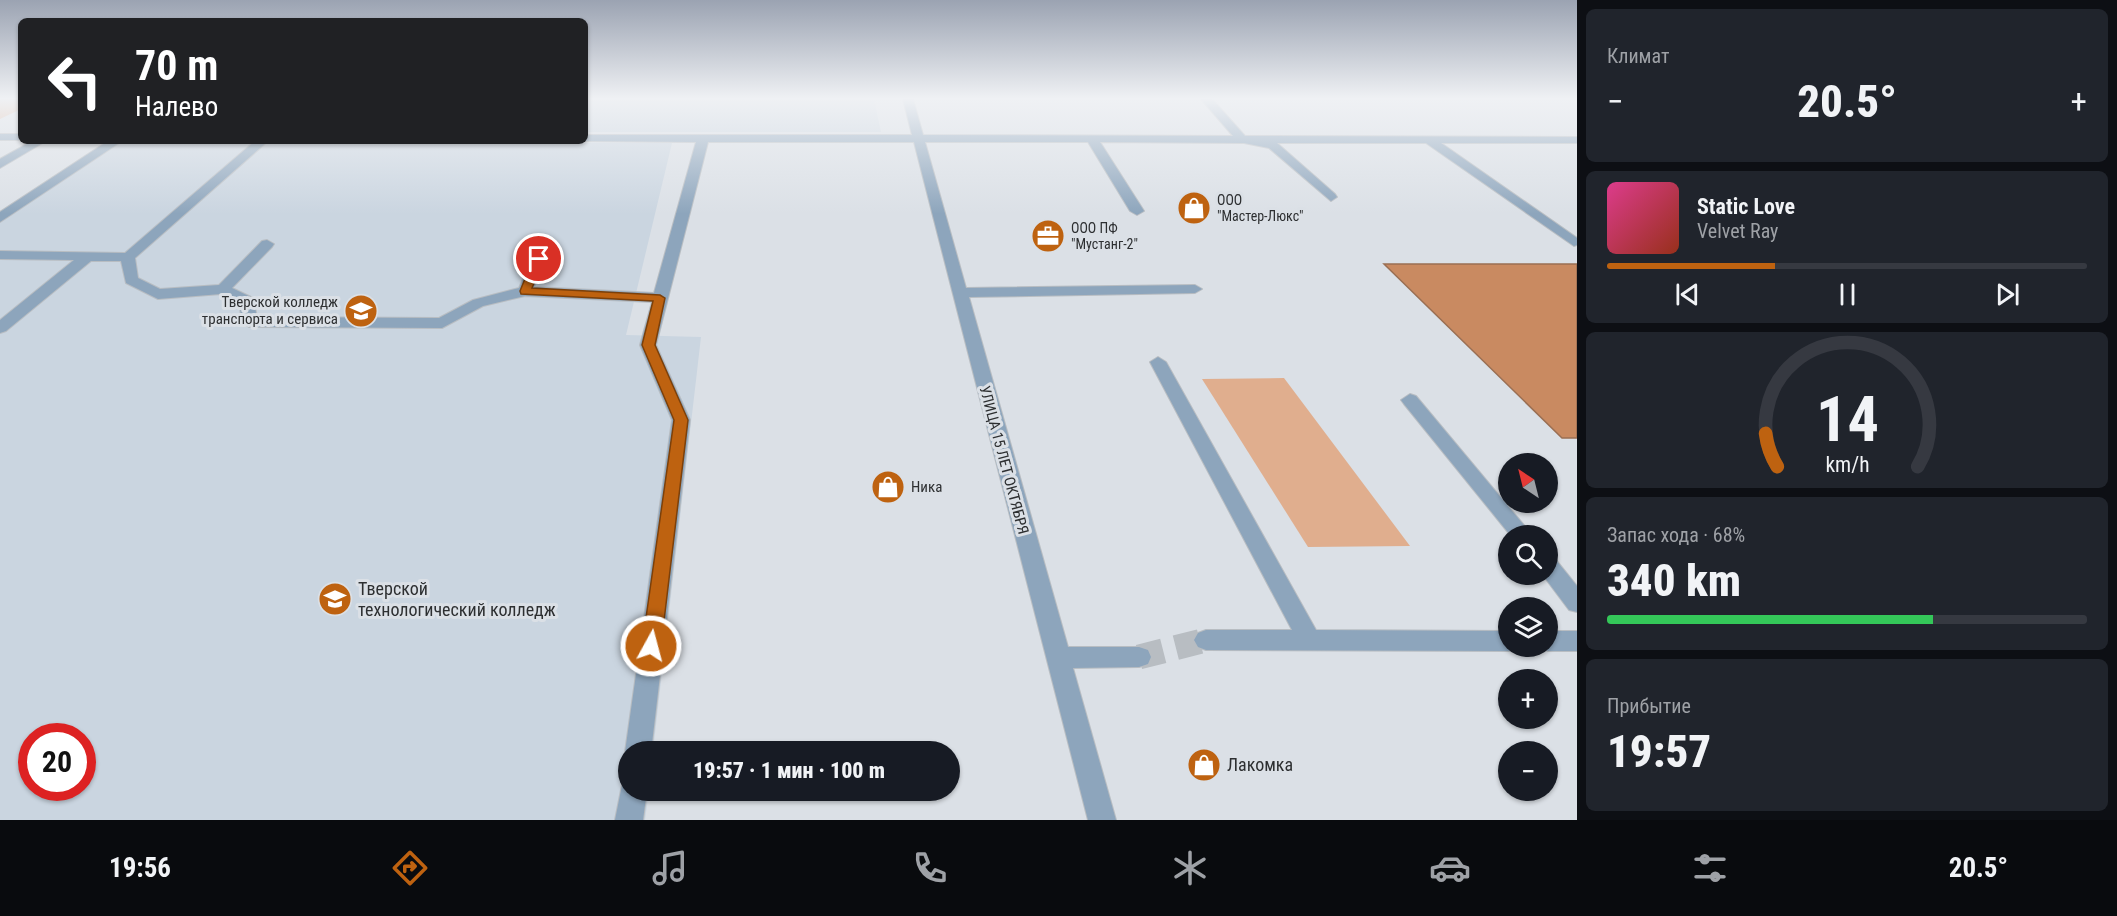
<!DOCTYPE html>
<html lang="ru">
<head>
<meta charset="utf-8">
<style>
	body { margin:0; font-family:"Roboto Condensed",sans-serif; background:#20242c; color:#f1f3f6; height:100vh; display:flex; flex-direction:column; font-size:22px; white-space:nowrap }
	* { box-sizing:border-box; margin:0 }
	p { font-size:20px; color:#9ea1a6 }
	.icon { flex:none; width:33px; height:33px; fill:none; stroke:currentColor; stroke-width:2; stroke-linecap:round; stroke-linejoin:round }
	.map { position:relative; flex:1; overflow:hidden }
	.panel { display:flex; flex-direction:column; gap:9px; padding:9px; background:#0d0f14; width:540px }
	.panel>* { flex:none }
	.hud { position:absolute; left:18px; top:18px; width:570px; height:126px; border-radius:9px; box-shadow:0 2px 4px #0004; background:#202124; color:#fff; overflow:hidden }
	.needle { width:39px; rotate:325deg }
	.buttons { position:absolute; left:1498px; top:453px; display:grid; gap:12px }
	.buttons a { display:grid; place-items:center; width:60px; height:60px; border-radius:50%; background:#171b24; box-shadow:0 2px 4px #0004; font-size:30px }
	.speed { position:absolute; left:18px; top:723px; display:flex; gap:12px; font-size:30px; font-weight:700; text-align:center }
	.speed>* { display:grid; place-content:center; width:78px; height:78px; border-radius:50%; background:#171b24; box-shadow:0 2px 4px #0004; line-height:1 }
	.speed .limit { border:9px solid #d22; background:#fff; color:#111 }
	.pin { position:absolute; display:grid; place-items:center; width:51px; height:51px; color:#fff; margin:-26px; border:3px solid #fff; border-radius:50%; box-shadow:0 2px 6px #0007 }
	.me { position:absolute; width:66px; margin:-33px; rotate:7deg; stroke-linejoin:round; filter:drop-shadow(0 0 4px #0008) }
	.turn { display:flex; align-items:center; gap:21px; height:126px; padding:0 18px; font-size:27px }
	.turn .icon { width:78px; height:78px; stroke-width:2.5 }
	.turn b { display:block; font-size:42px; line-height:51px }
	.big { font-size:45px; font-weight:800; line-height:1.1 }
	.panel .widget { flex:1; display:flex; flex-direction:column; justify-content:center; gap:9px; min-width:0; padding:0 21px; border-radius:9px; background:#20242c }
	.panel .dial { align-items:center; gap:0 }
	.dial svg { height:156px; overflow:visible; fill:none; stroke:#363941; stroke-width:7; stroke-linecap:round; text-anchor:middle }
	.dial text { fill:#f1f3f6; stroke:none }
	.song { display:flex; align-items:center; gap:18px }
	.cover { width:72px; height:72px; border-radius:9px; background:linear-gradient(135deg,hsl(330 70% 55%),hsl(10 70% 35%)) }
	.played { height:6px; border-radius:3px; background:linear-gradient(90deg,#be6210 35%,#363941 35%) }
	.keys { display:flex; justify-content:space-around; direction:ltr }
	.heat { display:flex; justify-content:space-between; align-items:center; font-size:33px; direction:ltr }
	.charge { height:9px; border-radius:4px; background:linear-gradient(90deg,#34c759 68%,#363941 0) }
	.trip { position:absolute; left:618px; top:741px; width:342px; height:60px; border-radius:30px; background:#171b24; box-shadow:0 2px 4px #0004; font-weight:800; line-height:60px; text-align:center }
	.tab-bar { display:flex; height:96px; justify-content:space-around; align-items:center; background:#090b0e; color:#9ea1a6 }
	.tab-bar .icon { width:42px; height:42px }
	.tab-bar .active { color:#be6210 }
	.tab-bar b { font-size:27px; color:#f1f3f6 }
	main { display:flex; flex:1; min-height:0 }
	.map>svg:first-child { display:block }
	.built { fill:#cad5e0; fill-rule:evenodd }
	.green { fill:#e0ae8e }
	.water { fill:#c98a61; stroke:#9a6f53; stroke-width:1.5 }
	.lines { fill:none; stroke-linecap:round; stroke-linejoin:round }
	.minor-tunnel { stroke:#b8bdc2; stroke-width:25; stroke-dasharray:25 13; stroke-linecap:butt }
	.minor-casing { stroke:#b8bdc2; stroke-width:2 }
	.minor { fill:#8da5bc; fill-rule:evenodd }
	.route { fill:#be6210; stroke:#7c400a; stroke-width:1.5 }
	.labels { text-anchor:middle; stroke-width:6; stroke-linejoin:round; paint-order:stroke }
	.far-poi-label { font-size:14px; fill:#2d2f31; stroke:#dbe0e6; text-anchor:start }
	.poi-label { font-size:15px; fill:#2d2f31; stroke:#dbe0e6; text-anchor:end }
	.street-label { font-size:15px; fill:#2d2f31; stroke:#dbe0e6 }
	.near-poi-label { font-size:18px; fill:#2d2f31; stroke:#dbe0e6; text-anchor:start }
</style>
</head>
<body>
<main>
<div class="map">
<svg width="1577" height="820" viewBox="0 0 1577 820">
	<rect width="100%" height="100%" fill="#dbe0e6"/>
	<g class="built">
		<path d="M585 99H874L881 132H585Z"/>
		<path d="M109 141 672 143 626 335 701 337 653 751 628 752V790L649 791 645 820H0V213ZM32 736H82V788H32Z"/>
	</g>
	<g class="green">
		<path d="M0 99H21V109L0 119Z"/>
		<path d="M1284 378 1410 546 1308 547 1202 379Z"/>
	</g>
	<path class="water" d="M1384 264H1577V438H1562Z"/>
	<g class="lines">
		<path class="minor-tunnel" d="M1139 657 1206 640"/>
		<defs>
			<g id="minor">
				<path d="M903 99H913L923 135 1233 136 1201 99H1212L1245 136 1577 137V143H1441L1577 238V245L1574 246 1426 143H1277L1335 194 1337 197 1331 201 1269 148 1244 143 1100 142 1144 211 1137 215 1130 211 1088 142H925L966 288 1195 285 1202 289 1195 293 969 297 1068 647H1139L1148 650 1151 657 1148 664 1139 667 1073 668 1116 820H1088L914 142H708L656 345 690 420 651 752H628V761L625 752 672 420 640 345 652 302 525 296 483 306 442 328 249 327 241 322 240 303 221 294 158 299 126 283 121 261H91L6 331 0 333V320L74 260 0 259V251L125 253 255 141H268L135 258 138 278 160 289 219 285 262 241 267 240 274 244 272 247 232 288 253 298 257 317 439 318 473 300 519 288 532 259 539 255 546 259 534 287 654 293 696 142 585 141V135H912Z"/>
				<rect x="0" y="134" width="21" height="6"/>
				<path d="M32 141H46L0 168V159Z"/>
				<path d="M108 141H122L0 222V212Z"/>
				<path d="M1158 357 1166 362 1316 630 1509 631V646L1517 648 1509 651 1206 650 1198 647 1194 640 1198 633 1206 630H1292L1150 362Z"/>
				<path d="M1410 394 1416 396 1533 536H1511L1404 404 1401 400Z"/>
				<path d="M1548 557 1556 560 1577 586V612L1569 610 1542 574H1548Z"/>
				<path d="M1548 631H1577V651H1548L1540 648 1548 646Z"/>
				<path d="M628 778V790H647L643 820H615L623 780Z"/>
			</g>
		</defs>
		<use href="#minor" class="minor-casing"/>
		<use href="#minor" class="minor"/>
	</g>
	<linearGradient id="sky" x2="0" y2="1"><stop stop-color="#9ba3b2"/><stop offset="0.46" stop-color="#eff1f4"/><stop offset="1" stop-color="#eff1f4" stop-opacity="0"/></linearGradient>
	<rect width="1577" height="214" fill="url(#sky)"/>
	<path class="route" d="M539 256 544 259 532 288 660 295 665 298 655 345 688 420 661 646 658 651 651 653 645 651 642 646 674 420 642 345 653 301 521 294 520 291 533 259Z"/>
	<defs>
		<symbol id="shop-disc" viewBox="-11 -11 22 22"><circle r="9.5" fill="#be6210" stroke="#dbe0e6"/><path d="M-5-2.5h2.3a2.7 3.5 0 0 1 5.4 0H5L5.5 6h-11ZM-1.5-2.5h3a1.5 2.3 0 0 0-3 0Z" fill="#fff"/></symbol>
		<symbol id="office-disc" viewBox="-11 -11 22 22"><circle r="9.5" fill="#be6210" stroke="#dbe0e6"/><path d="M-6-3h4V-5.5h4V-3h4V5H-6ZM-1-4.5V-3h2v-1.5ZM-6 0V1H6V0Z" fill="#fff"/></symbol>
		<symbol id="university-disc" viewBox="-11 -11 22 22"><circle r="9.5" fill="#be6210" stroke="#dbe0e6"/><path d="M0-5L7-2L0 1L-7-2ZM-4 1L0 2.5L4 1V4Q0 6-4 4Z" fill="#fff"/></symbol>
	</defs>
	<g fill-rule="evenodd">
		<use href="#shop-disc" x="1175" y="189" width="38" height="38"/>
		<use href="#office-disc" x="1029" y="217" width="38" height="38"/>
		<use href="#university-disc" x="342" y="292" width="38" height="38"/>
		<use href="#shop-disc" x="869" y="468" width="38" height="38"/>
		<use href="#university-disc" x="316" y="580" width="38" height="38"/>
		<use href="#shop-disc" x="1185" y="746" width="38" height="38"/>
	</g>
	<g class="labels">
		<g class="far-poi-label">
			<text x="1217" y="205">ООО<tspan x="1217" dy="16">"Мастер-Люкс"</tspan></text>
			<text x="1071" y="233">ООО ПФ<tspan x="1071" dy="16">"Мустанг-2"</tspan></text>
		</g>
		<g class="poi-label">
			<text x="338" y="307">Тверской колледж<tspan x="338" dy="17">транспорта и сервиса</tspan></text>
			<text x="911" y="492" text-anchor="start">Ника</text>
		</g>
		<g class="street-label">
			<text transform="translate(1004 460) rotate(75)" y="5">УЛИЦА 15 ЛЕТ ОКТЯБРЯ</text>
		</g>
		<g class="near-poi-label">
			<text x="358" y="595">Тверской<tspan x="358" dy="21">технологический колледж</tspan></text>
			<text x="1227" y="771">Лакомка</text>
		</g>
	</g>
</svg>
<div class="buttons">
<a><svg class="needle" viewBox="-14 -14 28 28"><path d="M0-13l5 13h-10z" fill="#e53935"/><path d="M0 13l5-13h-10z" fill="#9ea1a6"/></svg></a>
<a><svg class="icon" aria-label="search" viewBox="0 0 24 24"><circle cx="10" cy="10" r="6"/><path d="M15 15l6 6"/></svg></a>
<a><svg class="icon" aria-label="layers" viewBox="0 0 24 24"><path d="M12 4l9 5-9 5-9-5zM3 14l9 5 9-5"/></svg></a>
<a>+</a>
<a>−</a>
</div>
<div class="speed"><div class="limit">20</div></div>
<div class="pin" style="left:539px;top:259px;background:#d93025"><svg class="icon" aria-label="arrive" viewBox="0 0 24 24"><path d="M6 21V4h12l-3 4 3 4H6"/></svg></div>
<svg class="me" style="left:651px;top:646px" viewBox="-20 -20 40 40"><circle r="17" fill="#be6210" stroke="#fff" stroke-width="3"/><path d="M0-11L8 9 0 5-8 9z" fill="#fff"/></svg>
<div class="trip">19:57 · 1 мин · 100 m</div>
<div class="hud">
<div class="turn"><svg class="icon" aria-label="left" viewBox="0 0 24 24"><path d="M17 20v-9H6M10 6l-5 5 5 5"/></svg><div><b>70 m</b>Налево</div></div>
</div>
</div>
<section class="panel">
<div class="widget"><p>Климат</p>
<div class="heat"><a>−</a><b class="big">20.5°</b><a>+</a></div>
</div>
<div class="widget">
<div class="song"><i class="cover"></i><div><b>Static Love</b><p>Velvet Ray</p></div></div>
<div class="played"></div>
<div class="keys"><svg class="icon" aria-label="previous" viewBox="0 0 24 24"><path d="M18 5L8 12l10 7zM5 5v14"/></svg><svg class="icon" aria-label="pause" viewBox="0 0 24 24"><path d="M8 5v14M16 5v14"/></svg><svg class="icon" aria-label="next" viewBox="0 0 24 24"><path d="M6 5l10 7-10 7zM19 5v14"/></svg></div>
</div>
<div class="widget dial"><svg viewBox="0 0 100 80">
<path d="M14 69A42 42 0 1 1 86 69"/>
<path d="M14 69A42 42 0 0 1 8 52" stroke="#be6210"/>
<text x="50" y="56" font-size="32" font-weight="700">14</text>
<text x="50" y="72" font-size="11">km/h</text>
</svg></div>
<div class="widget"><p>Запас хода · 68%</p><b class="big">340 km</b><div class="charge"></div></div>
<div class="widget"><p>Прибытие</p><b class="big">19:57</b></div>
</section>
</main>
<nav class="tab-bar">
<b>19:56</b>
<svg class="icon active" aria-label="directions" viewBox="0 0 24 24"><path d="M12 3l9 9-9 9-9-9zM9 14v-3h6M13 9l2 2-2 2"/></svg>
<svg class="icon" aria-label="music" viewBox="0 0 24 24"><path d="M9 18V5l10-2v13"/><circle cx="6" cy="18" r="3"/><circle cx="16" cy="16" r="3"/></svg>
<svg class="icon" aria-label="phone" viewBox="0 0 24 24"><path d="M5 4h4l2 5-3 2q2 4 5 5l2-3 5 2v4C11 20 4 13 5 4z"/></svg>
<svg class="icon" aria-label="climate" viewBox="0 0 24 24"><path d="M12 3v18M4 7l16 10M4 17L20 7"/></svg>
<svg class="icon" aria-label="car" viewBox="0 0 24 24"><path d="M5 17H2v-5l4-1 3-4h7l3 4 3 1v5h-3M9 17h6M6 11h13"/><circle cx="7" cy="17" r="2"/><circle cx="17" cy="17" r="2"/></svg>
<svg class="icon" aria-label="filters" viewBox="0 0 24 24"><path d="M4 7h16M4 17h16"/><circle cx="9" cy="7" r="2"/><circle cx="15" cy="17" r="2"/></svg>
<b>20.5°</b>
</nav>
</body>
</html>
